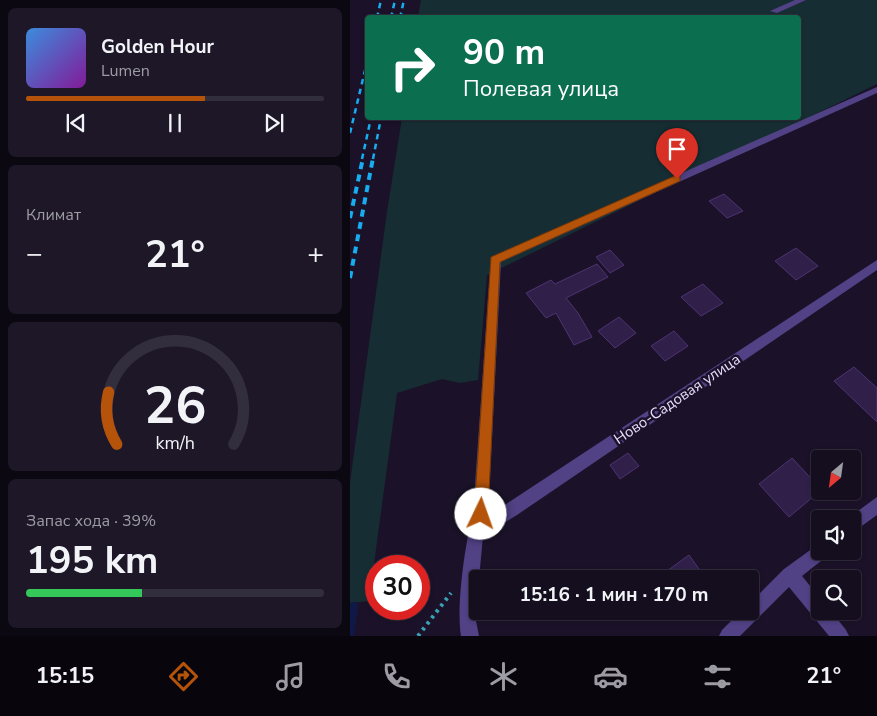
<!DOCTYPE html>
<html lang="ru">
<head>
<meta charset="utf-8">
<style>
	body { margin:0; font-family:"Nunito Sans",sans-serif; background:#1d1728; color:#f1f3f6; height:100vh; display:flex; flex-direction:column; font-size:19px; white-space:nowrap }
	* { box-sizing:border-box; margin:0 }
	p { font-size:16px; color:#9d9ca4 }
	.icon { flex:none; width:28px; height:28px; fill:none; stroke:currentColor; stroke-width:2; stroke-linecap:round; stroke-linejoin:round }
	.map { position:relative; flex:1; overflow:hidden }
	.details { display:flex; flex-direction:column; gap:8px; padding:8px; background:#0b0811; width:350px }
	.details>* { flex:none }
	.hud { position:absolute; left:15px; top:15px; width:436px; height:105px; border-radius:5px; box-shadow:0 1px 4px #0004,0 0 0 1px #332e3d; background:#0b6e4f; color:#fff; overflow:hidden }
	.needle { width:32px; rotate:209deg }
	.tools { position:absolute; left:461px; top:450px; display:grid; gap:10px }
	.tools a { display:grid; place-items:center; width:50px; height:50px; border-radius:5px; background:#140e1f; box-shadow:0 1px 4px #0004,0 0 0 1px #332e3d; font-size:25px }
	.speed { position:absolute; left:15px; top:555px; display:flex; gap:10px; font-size:25px; font-weight:700; text-align:center }
	.speed>* { display:grid; place-content:center; width:65px; height:65px; border-radius:50%; background:#140e1f; box-shadow:0 1px 4px #0004,0 0 0 1px #332e3d; line-height:1 }
	.speed .limit { border:8px solid #d22; background:#fff; color:#111 }
	.pin { position:absolute; display:grid; place-items:center; width:42px; height:42px; color:#fff; margin:-51px -21px; border-radius:50% 50% 50% 0; rotate:-45deg; box-shadow:0 0 5px #0007 }
	.pin .icon { rotate:45deg }
	.me { position:absolute; width:55px; margin:-28px; rotate:3deg; stroke-linejoin:round; filter:drop-shadow(0 0 4px #0008) }
	.turn { display:flex; align-items:center; gap:18px; height:105px; padding:0 15px; font-size:22px }
	.turn .icon { width:65px; height:65px; stroke-width:2.5 }
	.turn b { display:block; font-size:35px; line-height:42px }
	.big { font-size:38px; font-weight:700; line-height:1.1 }
	.details .card { flex:1; display:flex; flex-direction:column; justify-content:center; gap:8px; min-width:0; padding:0 18px; border-radius:8px; background:#1d1728 }
	.details .dial { align-items:center; gap:0 }
	.dial svg { height:130px; overflow:visible; fill:none; stroke:#332e3d; stroke-width:7; stroke-linecap:round; text-anchor:middle }
	.dial text { fill:#f1f3f6; stroke:none }
	.song { display:flex; align-items:center; gap:15px }
	.cover { width:60px; height:60px; border-radius:8px; background:linear-gradient(135deg,hsl(210 70% 55%),hsl(290 70% 35%)) }
	.played { height:5px; border-radius:2px; background:linear-gradient(90deg,#b45309 60%,#332e3d 60%) }
	.keys { display:flex; justify-content:space-around; direction:ltr }
	.heat { display:flex; justify-content:space-between; align-items:center; font-size:28px; direction:ltr }
	.charge { height:8px; border-radius:4px; background:linear-gradient(90deg,#34c759 39%,#332e3d 0) }
	.trip { position:absolute; left:119px; top:570px; width:290px; height:50px; border-radius:5px; background:#140e1f; box-shadow:0 1px 4px #0004,0 0 0 1px #332e3d; font-weight:700; line-height:50px; text-align:center }
	.tab-bar { display:flex; height:80px; justify-content:space-around; align-items:center; background:#08060c; color:#9d9ca4 }
	.tab-bar .icon { width:35px; height:35px }
	.tab-bar .active { color:#b45309 }
	.tab-bar b { font-size:22px; color:#f1f3f6 }
	main { display:flex; flex:1; min-height:0 }
	.map>svg:first-child { display:block }
	.green { fill:#162e33 }
	.lines { fill:none; stroke-linecap:round; stroke-linejoin:round }
	.stream { fill:#0f1846; fill-rule:evenodd }
	.building { fill:#302049; stroke:#4d3373 }
	.path { stroke:#39a3b5; stroke-width:4; stroke-dasharray:3 4.5; stroke-linecap:butt }
	.minor { fill:#514185; fill-rule:evenodd }
	.rail-far1 { stroke:#16aef0; stroke-width:2.5; stroke-dasharray:5.5 4.5; stroke-linecap:butt }
	.rail { stroke:#16aef0; stroke-width:4; stroke-dasharray:7 5.5; stroke-linecap:butt }
	.route { fill:#b45309; stroke:#753606 }
	.labels { text-anchor:middle; stroke-width:5; stroke-linejoin:round; paint-order:stroke }
	.street-label { font-size:15px; fill:#e7ddfd; stroke:#1b1229 }
</style>
</head>
<body>
<main>
<section class="details">
<div class="card">
<div class="song"><i class="cover"></i><div><b>Golden Hour</b><p>Lumen</p></div></div>
<div class="played"></div>
<div class="keys"><svg class="icon" aria-label="previous" viewBox="0 0 24 24"><path d="M18 5L8 12l10 7zM5 5v14"/></svg><svg class="icon" aria-label="pause" viewBox="0 0 24 24"><path d="M8 5v14M16 5v14"/></svg><svg class="icon" aria-label="next" viewBox="0 0 24 24"><path d="M6 5l10 7-10 7zM19 5v14"/></svg></div>
</div>
<div class="card"><p>Климат</p>
<div class="heat"><a>−</a><b class="big">21°</b><a>+</a></div>
</div>
<div class="card dial"><svg viewBox="0 0 100 80">
<path d="M14 69A42 42 0 1 1 86 69"/>
<path d="M14 69A42 42 0 0 1 9 37" stroke="#b45309"/>
<text x="50" y="56" font-size="32" font-weight="700">26</text>
<text x="50" y="72" font-size="11">km/h</text>
</svg></div>
<div class="card"><p>Запас хода · 39%</p><b class="big">195 km</b><div class="charge"></div></div>
</section>
<div class="map">
<svg width="527" height="636" viewBox="0 0 527 636">
	<rect width="100%" height="100%" fill="#1b1229"/>
	<path class="green" d="M71 0H527V84L137 275 128 380 110 383 92 379 47 393 19 601 0 603V483L37 212 52 118H449V18L68 17Z"/>
	<g class="lines">
		<path class="stream" d="M4 602 7 603 8 606 4 636H0V606L1 603Z"/>
	</g>
	<g class="building">
		<path d="M374 194 393 211 377 218 359 201Z"/>
		<path d="M446 248 468 266 446 280 425 261Z"/>
		<path d="M260 250 274 265 260 273 246 257Z"/>
		<path d="M247 264 258 277 216 298 228 313 242 337 224 345 206 313 196 318 176 293 201 280 205 284Z"/>
		<path d="M353 284 373 303 351 316 331 297Z"/>
		<path d="M269 317 286 333 265 348 248 331Z"/>
		<path d="M324 331 338 346 315 361 301 346Z"/>
		<path d="M504 367 527 388V422L484 381Z"/>
		<path d="M278 453 289 466 270 479 260 465Z"/>
		<path d="M442 458 470 488V491L439 517 409 484Z"/>
		<path d="M339 555 356 579H306Z"/>
	</g>
	<g class="lines">
		<path class="path" d="M68 636 101 593"/>
		<g class="minor">
			<path d="M445 0H456L427 13 420 11Z"/>
			<path d="M527 87V93L151 262 138 516 527 260V270L167 515 133 536 129 579H128L126 621 129 636H111C106 607 115 543 123 514L141 257Z"/>
			<path d="M527 497V515L502 533V519H497Z"/>
			<path d="M470 543V551H478L476 557 452 576 470 598V611H481L496 630 499 636H479L439 587 390 636H369L372 630 391 611H400V603L434 569Z"/>
		</g>
		<g class="rail-far1">
			<path d="M27 18 31 0"/>
			<path d="M41 18 45 0"/>
			<path d="M50 18 54 0"/>
			<path d="M0 133 18 58"/>
			<path d="M12 159 21 118"/>
			<path d="M23 159 31 118"/>
		</g>
		<g class="rail">
			<path d="M0 218 13 158"/>
			<path d="M0 278 23 158"/>
		</g>
	</g>
	<path class="route" d="M327 175 330 176V181L150 262 138 514 136 519 131 521 126 519 124 514 141 257Z"/>
	<g class="labels">
		<g class="street-label">
			<text transform="translate(327 399) rotate(-34)" y="5">Ново-Садовая улица</text>
		</g>
	</g>
</svg>
<div class="tools">
<a><svg class="needle" viewBox="-14 -14 28 28"><path d="M0-13l5 13h-10z" fill="#e53935"/><path d="M0 13l5-13h-10z" fill="#9d9ca4"/></svg></a>
<a><svg class="icon" aria-label="sound" viewBox="0 0 24 24"><path d="M4 9h4l5-4v14l-5-4H4zM17 9q2 3 0 6"/></svg></a>
<a><svg class="icon" aria-label="search" viewBox="0 0 24 24"><circle cx="10" cy="10" r="6"/><path d="M15 15l6 6"/></svg></a>
</div>
<div class="speed"><div class="limit">30</div></div>
<div class="pin" style="left:327px;top:179px;background:#d93025"><svg class="icon" aria-label="arrive" viewBox="0 0 24 24"><path d="M6 21V4h12l-3 4 3 4H6"/></svg></div>
<svg class="me" style="left:131px;top:514px" viewBox="-20 -20 40 40"><circle r="19" fill="#fff"/><path d="M0-13L10 11 0 6-10 11z" fill="#b45309"/></svg>
<div class="trip">15:16 · 1 мин · 170 m</div>
<div class="hud">
<div class="turn"><svg class="icon" aria-label="right" viewBox="0 0 24 24"><path d="M7 20v-9h11M14 6l5 5-5 5"/></svg><div><b>90 m</b>Полевая улица</div></div>
</div>
</div>
</main>
<nav class="tab-bar">
<b>15:15</b>
<svg class="icon active" aria-label="directions" viewBox="0 0 24 24"><path d="M12 3l9 9-9 9-9-9zM9 14v-3h6M13 9l2 2-2 2"/></svg>
<svg class="icon" aria-label="music" viewBox="0 0 24 24"><path d="M9 18V5l10-2v13"/><circle cx="6" cy="18" r="3"/><circle cx="16" cy="16" r="3"/></svg>
<svg class="icon" aria-label="phone" viewBox="0 0 24 24"><path d="M5 4h4l2 5-3 2q2 4 5 5l2-3 5 2v4C11 20 4 13 5 4z"/></svg>
<svg class="icon" aria-label="climate" viewBox="0 0 24 24"><path d="M12 3v18M4 7l16 10M4 17L20 7"/></svg>
<svg class="icon" aria-label="car" viewBox="0 0 24 24"><path d="M5 17H2v-5l4-1 3-4h7l3 4 3 1v5h-3M9 17h6M6 11h13"/><circle cx="7" cy="17" r="2"/><circle cx="17" cy="17" r="2"/></svg>
<svg class="icon" aria-label="filters" viewBox="0 0 24 24"><path d="M4 7h16M4 17h16"/><circle cx="9" cy="7" r="2"/><circle cx="15" cy="17" r="2"/></svg>
<b>21°</b>
</nav>
</body>
</html>
